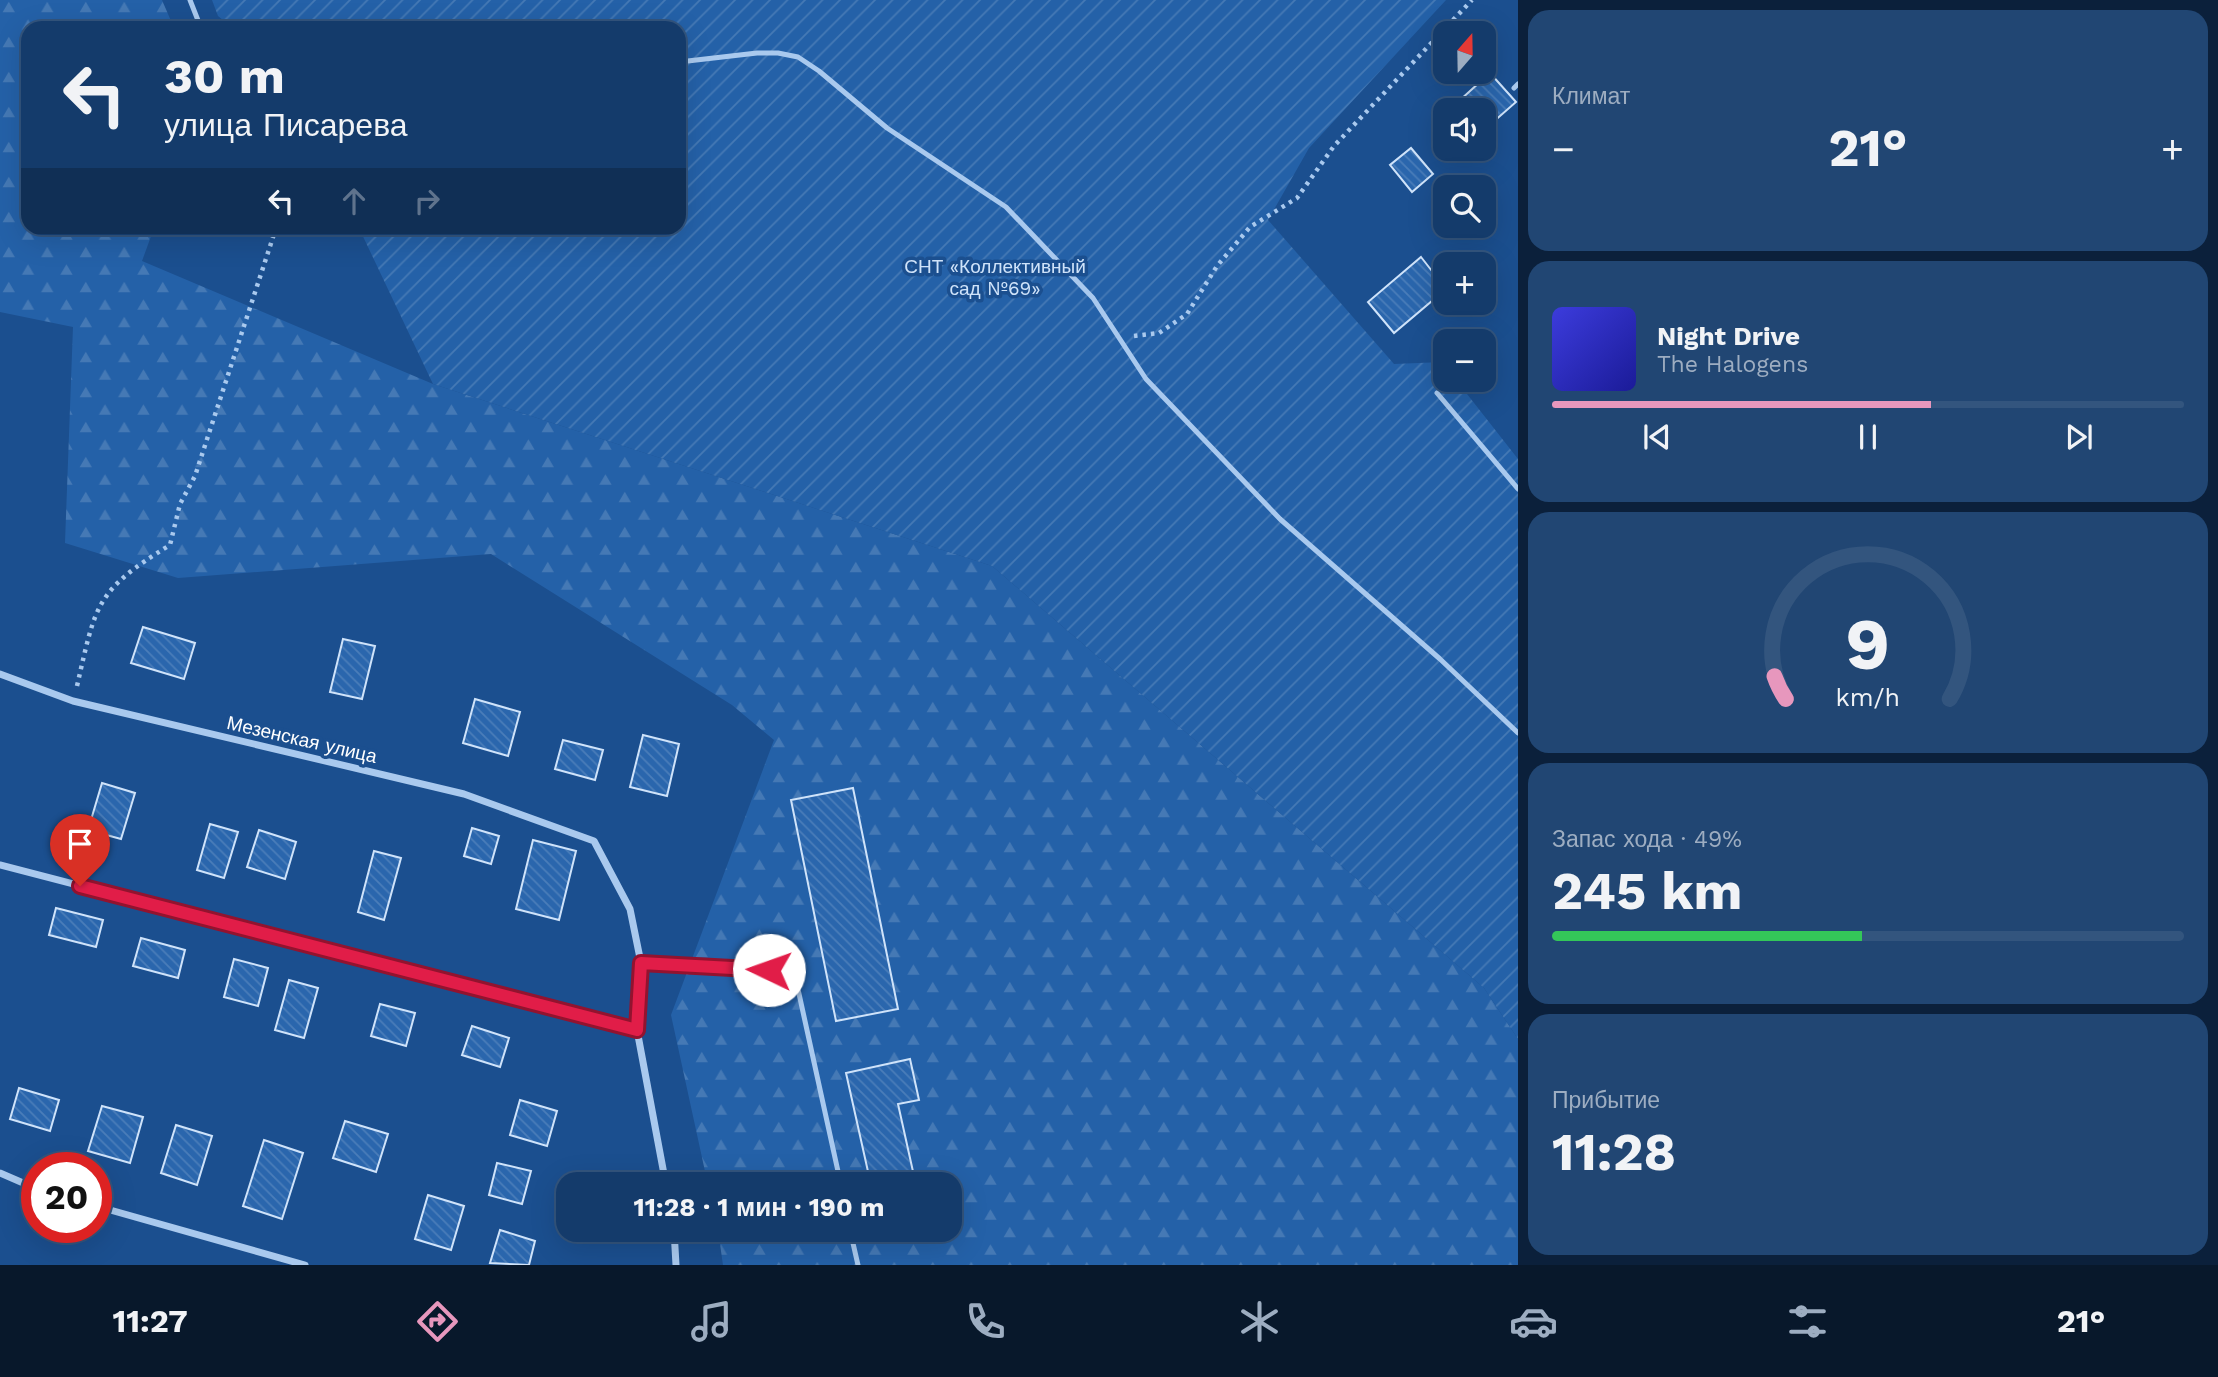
<!DOCTYPE html>
<html lang="ru">
<head>
<meta charset="utf-8">
<style>
	body { margin:0; font-family:"Work Sans",sans-serif; background:#214673; color:#f1f3f6; height:100vh; display:flex; flex-direction:column; font-size:26px; white-space:nowrap }
	* { box-sizing:border-box; margin:0 }
	p { font-size:23px; color:#9dadc1 }
	.icon { flex:none; width:38px; height:38px; fill:none; stroke:currentColor; stroke-width:2; stroke-linecap:round; stroke-linejoin:round }
	.map { position:relative; flex:1; overflow:hidden }
	.side { display:flex; flex-direction:column; gap:10px; padding:10px; background:#0b203b; width:700px }
	.side>* { flex:none }
	.top-card { position:absolute; left:21px; top:21px; width:665px; height:214px; border-radius:21px; box-shadow:0 7px 28px #0002,0 0 0 2px #33557e; background:#143b6b; color:#f1f3f6; overflow:hidden }
	.needle { width:46px; rotate:20deg }
	.buttons { position:absolute; left:1433px; top:21px; display:grid; gap:14px }
	.buttons a { display:grid; place-items:center; width:63px; height:63px; border-radius:14px; background:#143b6b; box-shadow:0 7px 28px #0002,0 0 0 2px #33557e; font-size:35px }
	.speed { position:absolute; left:21px; top:1152px; display:flex; gap:14px; font-size:35px; font-weight:700; text-align:center }
	.speed>* { display:grid; place-content:center; width:91px; height:91px; border-radius:50%; background:#143b6b; box-shadow:0 7px 28px #0002,0 0 0 2px #33557e; line-height:1 }
	.speed .limit { border:10px solid #d22; background:#fff; color:#111 }
	.pin { position:absolute; display:grid; place-items:center; width:60px; height:60px; color:#fff; margin:-72px -30px; border-radius:50% 50% 50% 0; rotate:-45deg; box-shadow:0 0 7px #0007 }
	.pin .icon { rotate:45deg }
	.me { position:absolute; width:77px; margin:-38px; rotate:273deg; stroke-linejoin:round; filter:drop-shadow(0 0 5px #0008) }
	.turn { display:flex; align-items:center; gap:24px; height:147px; padding:0 28px; font-size:32px }
	.turn .icon { width:91px; height:91px; stroke-width:2.5 }
	.turn b { display:block; font-size:49px; line-height:60px }
	.lanes { display:flex; align-items:center; height:66px; padding:0 28px; background:#0003; justify-content:center; gap:35px; direction:ltr }
	.lanes .off { opacity:.35 }
	.big { font-size:52px; font-weight:700; line-height:1.1 }
	.side .tile { flex:1; display:flex; flex-direction:column; justify-content:center; gap:10px; min-width:0; padding:0 24px; border-radius:21px; background:#214673 }
	.side .dial { align-items:center; gap:0 }
	.dial svg { height:182px; overflow:visible; fill:none; stroke:#33557e; stroke-width:7; stroke-linecap:round; text-anchor:middle }
	.dial text { fill:#f1f3f6; stroke:none }
	.song { display:flex; align-items:center; gap:21px }
	.cover { width:84px; height:84px; border-radius:10px; background:linear-gradient(135deg,hsl(240 70% 55%),hsl(240 70% 35%)) }
	.played { height:7px; border-radius:4px; background:linear-gradient(90deg,#e797bd 60%,#33557e 60%) }
	.keys { display:flex; justify-content:space-around; direction:ltr }
	.heat { display:flex; justify-content:space-between; align-items:center; font-size:38px; direction:ltr }
	.charge { height:10px; border-radius:5px; background:linear-gradient(90deg,#34c759 49%,#33557e 0) }
	.trip { position:absolute; left:556px; top:1172px; width:406px; height:70px; border-radius:21px; background:#143b6b; box-shadow:0 7px 28px #0002,0 0 0 2px #33557e; font-weight:700; line-height:70px; text-align:center }
	.tabs { display:flex; height:112px; justify-content:space-around; align-items:center; background:#08182b; color:#9dadc1 }
	.tabs .icon { width:49px; height:49px }
	.tabs .active { color:#e797bd }
	.tabs b { font-size:32px; color:#f1f3f6 }
	main { display:flex; flex:1; min-height:0 }
	.map>svg:first-child { display:block }
	.forest { fill:url(#forest-firs) }
	.garden { fill:url(#garden-furrows) }
	.building { fill:url(#building-back-hatch); stroke:#cfe3fa; stroke-width:2 }
	.lines { fill:none; stroke-linecap:round; stroke-linejoin:round }
	.path { stroke:#a9c9ee; stroke-width:4.5; stroke-dasharray:3.5 5; stroke-linecap:butt }
	.lane { stroke:#a9c9ee; stroke-width:5 }
	.street { stroke:#a9c9ee; stroke-width:7 }
	.route-casing { stroke:#92132f; stroke-width:18 }
	.route { stroke:#e11d48; stroke-width:12 }
	.labels { text-anchor:middle; stroke-width:7; stroke-linejoin:round; paint-order:stroke }
	.park-label { font-size:19px; fill:#cfe3fa; stroke:#1b4f8f }
	.street-label { font-size:19px; fill:#fff; stroke:#1b4f8f }
</style>
</head>
<body>
<main>
<div class="map">
<svg width="1518" height="1265" viewBox="0 0 1518 1265">
	<defs>
		<pattern id="forest-firs" width="22" height="20" patternUnits="userSpaceOnUse" patternTransform="scale(1.75)"><rect width="22" height="20" fill="#2461a8"/><path d="M5 1l3.5 6h-7zM16 11l3.5 6h-7z" fill="#4579b5"/></pattern>
		<pattern id="garden-furrows" width="10" height="10" patternUnits="userSpaceOnUse" patternTransform="scale(1.75)"><rect width="10" height="10" fill="#2461a8"/><path d="M-1 1l2-2M0 10L10 0M9 11l2-2" fill="none" stroke="#4579b5"/></pattern>
		<pattern id="building-back-hatch" width="6" height="6" patternUnits="userSpaceOnUse" patternTransform="scale(1.75)"><rect width="6" height="6" fill="#2a66ad"/><path d="M-1 5l2 2M0 0l6 6M5-1l2 2" fill="none" stroke="#4a7db9"/></pattern>
	</defs>
	<rect width="100%" height="100%" fill="#1b4f8f"/>
	<path class="forest" d="M0 0H162L174 28H28V228H154L142 261 433 384 992 566 1484 988 1518 1039V1265H723L718 1230H950V1185H708L671 1015 774 740 732 705 491 554 178 578 65 543 73 327 0 312Z"/>
	<path class="garden" d="M212 0H1446L1309 148 1268 220 1394 364 1443 362 1446 380H1456L1518 459V1039L1484 988 992 566 433 384 359 228H679V28H233L218 16Z"/>
	<g class="building">
		<path d="M1490 73 1516 102 1484 130V110H1449Z"/>
		<path d="M1411 148 1433 174 1412 192 1390 165Z"/>
		<path d="M1421 257 1446 289 1394 333 1368 302Z"/>
		<path d="M143 627 195 643 184 679 131 663Z"/>
		<path d="M343 639 375 646 362 699 330 692Z"/>
		<path d="M475 699 520 712 508 756 463 743Z"/>
		<path d="M643 735 679 744 667 796 630 787Z"/>
		<path d="M563 740 603 750 595 780 555 769Z"/>
		<path d="M102 783 135 793 121 839 88 830Z"/>
		<path d="M853 788 898 1009 836 1021 791 800Z"/>
		<path d="M210 824 238 832 224 878 197 870Z"/>
		<path d="M472 828 499 836 491 864 464 856Z"/>
		<path d="M259 830 296 842 285 879 247 867Z"/>
		<path d="M533 840 576 851 559 920 516 909Z"/>
		<path d="M374 851 401 858 384 920 358 912Z"/>
		<path d="M56 908 103 920 96 947 49 935Z"/>
		<path d="M141 938 185 950 178 978 133 966Z"/>
		<path d="M234 959 268 968 258 1006 224 997Z"/>
		<path d="M289 980 318 988 304 1038 275 1030Z"/>
		<path d="M380 1004 415 1013 406 1046 371 1036Z"/>
		<path d="M472 1026 509 1038 500 1067 462 1055Z"/>
		<path d="M910 1059 919 1100 898 1104 916 1185H871L846 1073Z"/>
		<path d="M19 1088 59 1100 50 1131 10 1119Z"/>
		<path d="M520 1100 557 1111 547 1146 510 1135Z"/>
		<path d="M102 1106 143 1117 130 1163 88 1151Z"/>
		<path d="M345 1121 388 1134 376 1172 333 1158Z"/>
		<path d="M176 1125 212 1136 197 1185 161 1173Z"/>
		<path d="M264 1140 303 1153 282 1219 243 1206Z"/>
		<path d="M497 1163 531 1171 522 1204 489 1195Z"/>
		<path d="M428 1195 464 1206 451 1250 415 1239Z"/>
		<path d="M500 1230 535 1241 529 1265 490 1263Z"/>
		<path d="M881 1230H906L882 1236Z"/>
	</g>
	<g class="lines">
		<g class="path">
			<path d="M1134 336 1159 333 1187 314 1217 266 1250 227 1297 198 1334 146 1472 0"/>
			<path d="M77 686C96 604 95 591 170 545L180 504 195 476 276 228"/>
		</g>
		<g class="lane">
			<path d="M190 0 201 28"/>
			<path d="M679 62 757 53H778L798 57 819 71 887 128 1006 207 1093 298 1146 379 1280 519 1440 659 1518 733"/>
			<path d="M1514 88 1518 84"/>
			<path d="M1437 393 1518 489"/>
			<path d="M641 963 794 971 841 1185"/>
			<path d="M850 1230 858 1265"/>
		</g>
		<g class="street">
			<path d="M0 674 73 701 464 794 594 841 630 909 641 963 637 1030 666 1185"/>
			<path d="M0 865 637 1030"/>
			<path d="M0 1173 37 1189"/>
			<path d="M96 1206 305 1265"/>
			<path d="M674 1230 676 1265"/>
		</g>
	</g>
	<g class="lines">
		<defs>
			<path id="route" d="M80 886 637 1030 641 963 769 970"/>
		</defs>
		<use href="#route" class="route-casing"/>
		<use href="#route" class="route"/>
	</g>
	<g class="labels">
		<g class="park-label">
			<text x="995" y="273">СНТ «Коллективный<tspan x="995" dy="22">сад №69»</tspan></text>
		</g>
		<g class="street-label">
			<text transform="translate(302 739) rotate(13)" y="7">Мезенская улица</text>
		</g>
	</g>
</svg>
<div class="buttons">
<a><svg class="needle" viewBox="-14 -14 28 28"><path d="M0-13l5 13h-10z" fill="#e53935"/><path d="M0 13l5-13h-10z" fill="#9dadc1"/></svg></a>
<a><svg class="icon" aria-label="sound" viewBox="0 0 24 24"><path d="M4 9h4l5-4v14l-5-4H4zM17 9q2 3 0 6"/></svg></a>
<a><svg class="icon" aria-label="search" viewBox="0 0 24 24"><circle cx="10" cy="10" r="6"/><path d="M15 15l6 6"/></svg></a>
<a>+</a>
<a>−</a>
</div>
<div class="speed"><div class="limit">20</div></div>
<div class="pin" style="left:80px;top:886px;background:#d93025"><svg class="icon" aria-label="arrive" viewBox="0 0 24 24"><path d="M6 21V4h12l-3 4 3 4H6"/></svg></div>
<svg class="me" style="left:769px;top:970px" viewBox="-20 -20 40 40"><circle r="19" fill="#fff"/><path d="M0-13L10 11 0 6-10 11z" fill="#e11d48"/></svg>
<div class="trip">11:28 · 1 мин · 190 m</div>
<div class="top-card">
<div class="turn"><svg class="icon" aria-label="left" viewBox="0 0 24 24"><path d="M17 20v-9H6M10 6l-5 5 5 5"/></svg><div><b>30 m</b>улица Писарева</div></div>
<div class="lanes"><svg class="icon" aria-label="left" viewBox="0 0 24 24"><path d="M17 20v-9H6M10 6l-5 5 5 5"/></svg><svg class="icon off" aria-label="ahead" viewBox="0 0 24 24"><path d="M12 20V5M6 11l6-6 6 6"/></svg><svg class="icon off" aria-label="right" viewBox="0 0 24 24"><path d="M7 20v-9h11M14 6l5 5-5 5"/></svg></div>
</div>
</div>
<section class="side">
<div class="tile"><p>Климат</p>
<div class="heat"><a>−</a><b class="big">21°</b><a>+</a></div>
</div>
<div class="tile">
<div class="song"><i class="cover"></i><div><b>Night Drive</b><p>The Halogens</p></div></div>
<div class="played"></div>
<div class="keys"><svg class="icon" aria-label="previous" viewBox="0 0 24 24"><path d="M18 5L8 12l10 7zM5 5v14"/></svg><svg class="icon" aria-label="pause" viewBox="0 0 24 24"><path d="M8 5v14M16 5v14"/></svg><svg class="icon" aria-label="next" viewBox="0 0 24 24"><path d="M6 5l10 7-10 7zM19 5v14"/></svg></div>
</div>
<div class="tile dial"><svg viewBox="0 0 100 80">
<path d="M14 69A42 42 0 1 1 86 69"/>
<path d="M14 69A42 42 0 0 1 9 59" stroke="#e797bd"/>
<text x="50" y="56" font-size="32" font-weight="700">9</text>
<text x="50" y="72" font-size="11">km/h</text>
</svg></div>
<div class="tile"><p>Запас хода · 49%</p><b class="big">245 km</b><div class="charge"></div></div>
<div class="tile"><p>Прибытие</p><b class="big">11:28</b></div>
</section>
</main>
<nav class="tabs">
<b>11:27</b>
<svg class="icon active" aria-label="directions" viewBox="0 0 24 24"><path d="M12 3l9 9-9 9-9-9zM9 14v-3h6M13 9l2 2-2 2"/></svg>
<svg class="icon" aria-label="music" viewBox="0 0 24 24"><path d="M9 18V5l10-2v13"/><circle cx="6" cy="18" r="3"/><circle cx="16" cy="16" r="3"/></svg>
<svg class="icon" aria-label="phone" viewBox="0 0 24 24"><path d="M5 4h4l2 5-3 2q2 4 5 5l2-3 5 2v4C11 20 4 13 5 4z"/></svg>
<svg class="icon" aria-label="climate" viewBox="0 0 24 24"><path d="M12 3v18M4 7l16 10M4 17L20 7"/></svg>
<svg class="icon" aria-label="car" viewBox="0 0 24 24"><path d="M5 17H2v-5l4-1 3-4h7l3 4 3 1v5h-3M9 17h6M6 11h13"/><circle cx="7" cy="17" r="2"/><circle cx="17" cy="17" r="2"/></svg>
<svg class="icon" aria-label="filters" viewBox="0 0 24 24"><path d="M4 7h16M4 17h16"/><circle cx="9" cy="7" r="2"/><circle cx="15" cy="17" r="2"/></svg>
<b>21°</b>
</nav>
</body>
</html>
